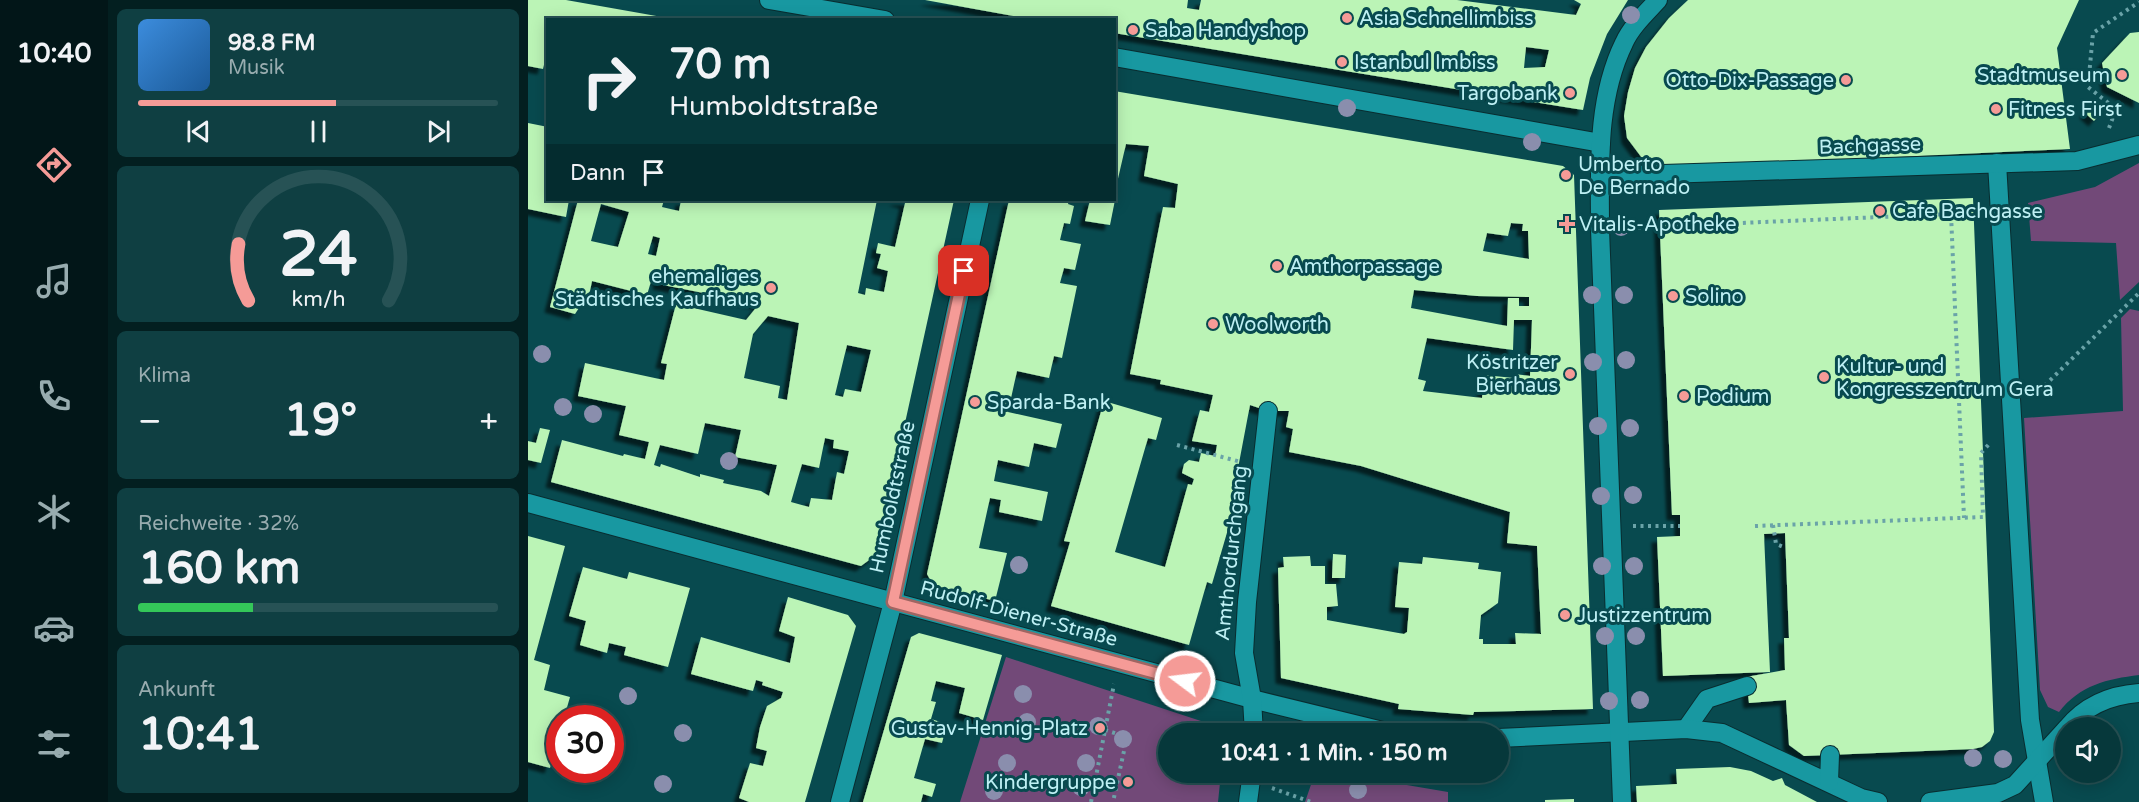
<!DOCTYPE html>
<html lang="de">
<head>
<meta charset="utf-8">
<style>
	body { margin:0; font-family:"Varela Round",sans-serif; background:#0f3f42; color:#f1f3f6; height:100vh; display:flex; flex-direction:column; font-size:22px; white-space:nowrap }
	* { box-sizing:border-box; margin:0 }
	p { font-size:20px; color:#98acaf }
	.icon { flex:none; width:33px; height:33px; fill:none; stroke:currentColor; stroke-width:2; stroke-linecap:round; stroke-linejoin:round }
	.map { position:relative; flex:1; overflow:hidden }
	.side { display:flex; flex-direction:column; gap:9px; padding:9px; background:#031f20; width:420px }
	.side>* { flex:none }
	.top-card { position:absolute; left:18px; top:18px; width:570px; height:183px; border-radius:0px; box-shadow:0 3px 15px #0003,0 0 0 2px #275255; background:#06383b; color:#f1f3f6; overflow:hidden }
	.controls { position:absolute; left:1527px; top:717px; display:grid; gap:12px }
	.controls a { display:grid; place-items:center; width:66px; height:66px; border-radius:50%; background:#06383b; box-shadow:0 3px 15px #0003,0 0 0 2px #275255; font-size:30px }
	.speed { position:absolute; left:18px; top:705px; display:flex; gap:12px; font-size:30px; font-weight:700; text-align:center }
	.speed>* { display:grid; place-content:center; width:78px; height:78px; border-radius:50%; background:#06383b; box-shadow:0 3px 15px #0003,0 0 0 2px #275255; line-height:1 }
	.speed .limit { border:9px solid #d22; background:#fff; color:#111 }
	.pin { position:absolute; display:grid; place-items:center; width:51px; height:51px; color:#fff; margin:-26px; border-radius:12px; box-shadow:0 3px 9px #0006 }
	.me { position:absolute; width:66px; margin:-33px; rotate:285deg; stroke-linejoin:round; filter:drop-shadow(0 0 4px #0008) }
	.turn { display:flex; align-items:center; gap:21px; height:126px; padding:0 24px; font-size:27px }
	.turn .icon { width:78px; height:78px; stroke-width:2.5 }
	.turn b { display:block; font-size:42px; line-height:51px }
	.then { display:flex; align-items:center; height:57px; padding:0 24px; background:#0003; gap:12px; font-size:22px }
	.big { font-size:45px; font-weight:700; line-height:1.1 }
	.side .tile { flex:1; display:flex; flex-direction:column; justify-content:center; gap:9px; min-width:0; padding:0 21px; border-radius:9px; background:#0f3f42 }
	.side .dial { align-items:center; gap:0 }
	.dial svg { height:156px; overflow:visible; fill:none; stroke:#275255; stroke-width:7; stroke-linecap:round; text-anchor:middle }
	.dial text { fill:#f1f3f6; stroke:none }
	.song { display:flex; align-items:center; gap:18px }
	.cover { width:72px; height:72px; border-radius:9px; background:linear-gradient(135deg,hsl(210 70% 55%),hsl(210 70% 35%)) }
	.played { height:6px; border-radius:3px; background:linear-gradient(90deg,#f59b97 55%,#275255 55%) }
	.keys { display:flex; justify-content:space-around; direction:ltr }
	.heat { display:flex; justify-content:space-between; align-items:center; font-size:33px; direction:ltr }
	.charge { height:9px; border-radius:4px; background:linear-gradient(90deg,#34c759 32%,#275255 0) }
	.trip { position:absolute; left:630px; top:723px; width:351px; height:60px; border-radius:30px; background:#06383b; box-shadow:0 3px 15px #0003,0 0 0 2px #275255; font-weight:700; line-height:60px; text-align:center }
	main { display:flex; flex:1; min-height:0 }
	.tab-bar { display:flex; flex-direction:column; width:108px; justify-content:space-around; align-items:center; background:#021618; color:#98acaf }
	.tab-bar .icon { width:42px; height:42px }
	.tab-bar .active { color:#f59b97 }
	.tab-bar b { font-size:27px; color:#f1f3f6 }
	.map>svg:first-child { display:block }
	.green { fill:#724978 }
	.building { fill:#bbf4b6; fill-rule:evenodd; filter:url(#shadow) }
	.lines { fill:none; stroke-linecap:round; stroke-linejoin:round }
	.minor-casing { stroke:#092d30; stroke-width:20 }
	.path { stroke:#6aa3a8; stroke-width:4; stroke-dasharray:3 4.5; stroke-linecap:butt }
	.minor { stroke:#1898a1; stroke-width:18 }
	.tree { fill:#8a8ead }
	.route-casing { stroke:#9f6562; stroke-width:15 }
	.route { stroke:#f59b97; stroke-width:10 }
	.poi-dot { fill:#f59b97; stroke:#084a4f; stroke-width:2 }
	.labels { text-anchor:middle; stroke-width:6; stroke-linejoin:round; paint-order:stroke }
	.poi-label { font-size:20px; fill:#bef0f4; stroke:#084a4f; text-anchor:start }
	.street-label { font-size:20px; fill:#bef0f4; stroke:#084a4f }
</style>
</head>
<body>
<main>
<nav class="tab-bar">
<b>10:40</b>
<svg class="icon active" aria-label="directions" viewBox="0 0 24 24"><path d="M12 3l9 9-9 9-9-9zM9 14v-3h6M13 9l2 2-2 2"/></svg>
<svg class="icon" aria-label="music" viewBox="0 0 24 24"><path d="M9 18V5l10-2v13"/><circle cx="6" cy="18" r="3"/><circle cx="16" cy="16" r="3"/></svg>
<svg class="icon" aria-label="phone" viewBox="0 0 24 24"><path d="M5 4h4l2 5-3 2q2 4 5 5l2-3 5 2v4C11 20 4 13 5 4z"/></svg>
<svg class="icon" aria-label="climate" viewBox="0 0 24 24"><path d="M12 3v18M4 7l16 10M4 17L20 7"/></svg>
<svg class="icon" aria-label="car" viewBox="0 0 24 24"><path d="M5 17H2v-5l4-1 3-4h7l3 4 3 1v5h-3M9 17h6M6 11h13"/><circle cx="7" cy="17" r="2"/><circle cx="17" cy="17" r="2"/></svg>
<svg class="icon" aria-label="filters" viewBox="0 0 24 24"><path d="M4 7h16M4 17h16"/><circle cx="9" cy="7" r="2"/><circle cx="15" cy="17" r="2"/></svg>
</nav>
<section class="side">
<div class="tile">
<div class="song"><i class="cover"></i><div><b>98.8 FM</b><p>Musik</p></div></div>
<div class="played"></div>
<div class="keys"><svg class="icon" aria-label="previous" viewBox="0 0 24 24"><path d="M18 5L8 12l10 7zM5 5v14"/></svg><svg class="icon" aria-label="pause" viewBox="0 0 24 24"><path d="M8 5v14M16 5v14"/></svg><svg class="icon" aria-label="next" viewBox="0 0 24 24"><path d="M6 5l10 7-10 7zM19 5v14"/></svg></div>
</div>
<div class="tile dial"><svg viewBox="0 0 100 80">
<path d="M14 69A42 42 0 1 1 86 69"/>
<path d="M14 69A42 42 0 0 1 9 40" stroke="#f59b97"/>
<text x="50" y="56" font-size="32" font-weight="700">24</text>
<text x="50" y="72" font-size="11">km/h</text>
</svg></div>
<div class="tile"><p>Klima</p>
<div class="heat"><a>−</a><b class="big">19°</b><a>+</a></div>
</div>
<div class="tile"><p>Reichweite · 32%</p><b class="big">160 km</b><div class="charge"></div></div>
<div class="tile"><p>Ankunft</p><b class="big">10:41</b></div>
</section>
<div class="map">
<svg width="1611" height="802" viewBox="0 0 1611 802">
	<defs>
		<filter id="shadow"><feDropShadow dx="-5.5" dy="5.5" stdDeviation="1.5" flood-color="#0009"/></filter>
	</defs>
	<rect width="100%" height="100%" fill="#084a4f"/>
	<g class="green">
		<path d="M1611 163V282L1592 300 1588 243 1503 241 1500 203 1567 187Z"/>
		<path d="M1602 309 1611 311V675C1579 679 1552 685 1531 712L1520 707 1512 690 1496 418 1595 411 1593 318Z"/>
		<path d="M478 657 676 722 685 733 640 734V772L693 773 690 802H432Z"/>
		<path d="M787 773H808L920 792V802H777Z"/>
	</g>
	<g class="building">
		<path d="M0 0H38L151 20H20V48L15 69 0 66Z"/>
		<path d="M397 0H660L659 8 671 10 673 0H929L1048 15 1053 4 1046 0H1100L1079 34 1062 78 1055 110 592 34 586 33V20H508ZM998 47 1021 50 1017 67 996 68Z"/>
		<path d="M1160 0H1551L1529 48 1542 149 1130 168 1117 162 1099 138 1096 116 1100 92 1107 68 1118 47 1141 18Z"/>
		<path d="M1611 32V103L1579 87 1574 63 1602 33Z"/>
		<path d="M586 91 1035 166 1046 175 1065 709 946 712 945 715 870 709 871 704 753 678 750 568 756 567 755 557 782 556 783 566H797V584H808L810 606 799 607V620L876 634 879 632 881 608 867 607 871 562 894 564 895 557 951 563 950 569 973 572 970 603 953 615 951 639H955V644H988L987 633 1013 634 1009 546 979 543 982 512 833 466 761 452 765 429 758 427 761 411H740L722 405 711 463 710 495 684 584 679 582 661 645 523 606 542 542 536 541 576 401 634 418 628 440 620 438 587 552 637 567 660 484 664 485 666 479 654 473 656 464 661 460 671 462 673 453 687 456 689 445 664 441 672 410 681 412 685 395 632 384 633 380 602 374 635 207 647 208 650 184 616 176 621 146 598 144 586 196ZM983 223 995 224 994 231H1000L1001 259 955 251 959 233 980 236ZM886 290 949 296 1001 297V306H991V298H980L979 326 883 308ZM986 320H1004L1002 376 987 374 986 378 956 375 954 398 895 391 898 381 890 379 899 338 985 350Z"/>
		<path d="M1565 103 1574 111 1566 121 1557 113Z"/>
		<path d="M0 123 20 127V200H41L38 217 0 209Z"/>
		<path d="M1445 198 1466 732 1462 741 1454 747 1445 749 1276 756 1261 745 1258 700 1221 703 1218 677 1257 670 1256 638H1261L1257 533 1236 534 1242 672 1135 676 1129 537 1152 536V515H1144L1131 210Z"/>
		<path d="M50 200H136L134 207 151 211 153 200H349L330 293 337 295 338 288 356 292 360 271 349 268 353 254 348 253 350 243 367 247 377 203 366 200H426L348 555 333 566 23 482 34 440 95 456 96 454 117 459 121 442 91 435 98 406 50 396 57 363 136 380 139 364 133 363 148 304 218 320 231 304 130 284 131 279 124 278 119 295 64 281 62 291 47 314 22 307ZM73 204 101 212 90 247 63 241ZM125 236 132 238 128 256 120 254ZM240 316 271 323 259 400 250 398 252 386 216 378 225 334ZM319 345 343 350 333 392 317 389 315 397 307 395ZM177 423 213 430 207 457 249 465 241 496 233 491 195 483 196 480 172 474V477L133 464 132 467 126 465 132 445 170 454ZM297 438 306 440 305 448 321 451 316 474 309 472 304 500 283 498 281 507 263 502 274 464 291 468Z"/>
		<path d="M481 200H541L540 204 546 206 542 224 536 223 532 240 553 244 547 270 536 268 532 283 549 286 534 358 526 356 521 378 489 371 480 412 534 424 528 448 506 443 501 467 470 460 466 481 520 492 514 521 471 512 473 500 462 498 451 548 479 553 467 601 405 585 399 574Z"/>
		<path d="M562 200H587L582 225 557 221Z"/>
		<path d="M12 428 22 430 13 463 0 460V441L8 443Z"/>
		<path d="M0 536 37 546 6 660 22 665 16 690 42 697 36 718H32V735L22 768 0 762Z"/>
		<path d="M805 554 818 555 817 578H804Z"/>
		<path d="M55 567 99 579 101 572 162 588 140 667 96 655 98 647 81 643 79 653 52 645 58 621 41 616Z"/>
		<path d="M260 597 320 615 328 626 277 802H221L211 798 222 763 235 766 239 751 228 748 232 727 239 706 253 698 255 692 234 685 235 682 228 680 225 691 163 674 173 637 262 663 267 637 251 631Z"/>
		<path d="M391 633 474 655 455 720 431 713 437 688 408 681 403 701 408 702 403 719 419 724 414 743 397 739 386 778 408 784 404 797 395 794 393 802H335L383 637Z"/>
		<path d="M1202 767 1223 771 1245 781 1254 778 1257 785 1289 802H1109L1108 786 1149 784 1148 769Z"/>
		<path d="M1046 799V802H1017V800Z"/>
	</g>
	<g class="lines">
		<defs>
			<g id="minor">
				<path d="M241 0 357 20"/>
				<path d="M586 57 1073 143"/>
				<path d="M1469 163 1502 720 1516 802"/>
				<path d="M1072 176 1549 161 1611 145"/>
				<path d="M0 503 724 699 867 734"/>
				<path d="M1539 728C1557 706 1583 695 1611 693"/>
				<path d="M1158 729 1179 699 1219 686"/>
				<path d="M726 734 724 699 716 653 719 602 740 411"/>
				<path d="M970 738 1158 729 1194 733 1333 798 1350 802"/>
				<path d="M1301 782 1302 755"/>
				<path d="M312 802 365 602 452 200"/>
				<path d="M720 802 724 772"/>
				<path d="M1094 802 1072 229C1072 167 1068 100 1096 43 1103 27 1118 13 1130 0"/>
				<path d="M1402 802 1470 793 1487 785 1538 729"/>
			</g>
		</defs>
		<use href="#minor" class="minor-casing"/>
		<g class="path">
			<path d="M1581 128 1588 109 1560 87 1565 33 1611 2"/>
			<path d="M1095 228 1423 214 1436 518"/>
			<path d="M1506 396 1611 293"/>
			<path d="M649 445 713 462"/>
			<path d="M1245 525 1248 544 1258 548"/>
			<path d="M1105 526H1152"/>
			<path d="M1227 526 1455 517 1453 453 1462 443"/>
			<path d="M577 730 599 737 585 802"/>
			<path d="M744 788 783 802"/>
			<path d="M563 802 586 684"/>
		</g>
		<use href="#minor" class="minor"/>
	</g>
	<g class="tree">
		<circle cx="1103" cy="15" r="9"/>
		<circle cx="819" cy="108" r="9"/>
		<circle cx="1004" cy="142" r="9"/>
		<circle cx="1093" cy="227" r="9"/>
		<circle cx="1064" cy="295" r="9"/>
		<circle cx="1096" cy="295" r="9"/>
		<circle cx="14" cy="354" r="9"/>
		<circle cx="1098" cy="360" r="9"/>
		<circle cx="1065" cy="362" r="9"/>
		<circle cx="35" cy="407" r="9"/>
		<circle cx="65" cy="414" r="9"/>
		<circle cx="1070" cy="426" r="9"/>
		<circle cx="1102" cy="428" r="9"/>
		<circle cx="201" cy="461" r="9"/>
		<circle cx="1105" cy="495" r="9"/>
		<circle cx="1073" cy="496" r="9"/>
		<circle cx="491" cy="565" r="9"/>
		<circle cx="1074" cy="566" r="9"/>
		<circle cx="1106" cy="566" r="9"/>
		<circle cx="1077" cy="636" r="9"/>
		<circle cx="1108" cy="636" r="9"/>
		<circle cx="495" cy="694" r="9"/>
		<circle cx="100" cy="696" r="9"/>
		<circle cx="1112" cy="700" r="9"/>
		<circle cx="1081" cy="701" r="9"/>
		<circle cx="499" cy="722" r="9"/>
		<circle cx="570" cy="726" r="9"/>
		<circle cx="155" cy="733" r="9"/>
		<circle cx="595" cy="739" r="9"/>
		<circle cx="1445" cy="758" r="9"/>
		<circle cx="1475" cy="759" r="9"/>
		<circle cx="479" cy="763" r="9"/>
		<circle cx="558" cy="763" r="9"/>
		<circle cx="135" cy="784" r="9"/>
		<circle cx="553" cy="787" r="9"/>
		<circle cx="830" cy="790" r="9"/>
		<circle cx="466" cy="791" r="9"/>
	</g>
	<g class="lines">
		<defs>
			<path id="route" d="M436 271 365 602 657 681"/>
		</defs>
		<use href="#route" class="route-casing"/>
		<use href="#route" class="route"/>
	</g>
	<g class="poi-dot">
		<circle cx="819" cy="18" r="6"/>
		<circle cx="605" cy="30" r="6"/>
		<circle cx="814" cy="62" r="6"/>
		<circle cx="1594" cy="75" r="6"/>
		<circle cx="1318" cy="80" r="6"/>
		<circle cx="1042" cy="93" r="6"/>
		<circle cx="1468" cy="109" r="6"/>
		<circle cx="1038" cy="175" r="6"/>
		<circle cx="1352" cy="211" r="6"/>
		<path d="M1036 215h6v6h6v6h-6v6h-6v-6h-6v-6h6z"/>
		<circle cx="749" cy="266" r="6"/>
		<circle cx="243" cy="288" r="6"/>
		<circle cx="1145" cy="296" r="6"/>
		<circle cx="685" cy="324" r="6"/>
		<circle cx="1042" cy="374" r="6"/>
		<circle cx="1296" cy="377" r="6"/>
		<circle cx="1156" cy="396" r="6"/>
		<circle cx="447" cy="402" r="6"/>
		<circle cx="1037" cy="615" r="6"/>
		<circle cx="572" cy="728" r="6"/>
		<circle cx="600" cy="782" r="6"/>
	</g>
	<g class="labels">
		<g class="poi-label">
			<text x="831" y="25">Asia Schnellimbiss</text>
			<text x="617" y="37">Saba Handyshop</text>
			<text x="826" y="69">Istanbul Imbiss</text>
			<text x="1582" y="82" text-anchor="end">Stadtmuseum</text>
			<text x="1306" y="87" text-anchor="end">Otto-Dix-Passage</text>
			<text x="1030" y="100" text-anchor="end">Targobank</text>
			<text x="1480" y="116">Fitness First</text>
			<text x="1050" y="171">Umberto<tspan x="1050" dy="23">De Bernado</tspan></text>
			<text x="1364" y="218">Cafe Bachgasse</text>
			<text x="1051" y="231">Vitalis-Apotheke</text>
			<text x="761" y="273">Amthorpassage</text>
			<text x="231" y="283" text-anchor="end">ehemaliges<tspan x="231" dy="23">Städtisches Kaufhaus</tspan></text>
			<text x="1157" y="303">Solino</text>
			<text x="697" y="331">Woolworth</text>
			<text x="1030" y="369" text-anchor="end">Köstritzer<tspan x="1030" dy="23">Bierhaus</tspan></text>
			<text x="1308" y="373">Kultur- und<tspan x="1308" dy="23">Kongresszentrum Gera</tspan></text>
			<text x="1168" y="403">Podium</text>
			<text x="459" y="409">Sparda-Bank</text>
			<text x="1049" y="622">Justizzentrum</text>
			<text x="560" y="735" text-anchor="end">Gustav-Hennig-Platz</text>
			<text x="588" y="789" text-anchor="end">Kindergruppe</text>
		</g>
		<g class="street-label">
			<text transform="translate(1342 145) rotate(-2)" y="7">Bachgasse</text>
			<text transform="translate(364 497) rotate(-78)" y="7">Humboldtstraße</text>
			<text transform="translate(703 553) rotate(-84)" y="7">Amthordurchgang</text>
			<text transform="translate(491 613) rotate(15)" y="7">Rudolf-Diener-Straße</text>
		</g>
	</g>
</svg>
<div class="controls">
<a><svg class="icon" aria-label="sound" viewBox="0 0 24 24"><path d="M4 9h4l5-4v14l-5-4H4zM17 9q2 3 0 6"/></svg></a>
</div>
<div class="speed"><div class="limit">30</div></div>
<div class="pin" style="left:436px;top:271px;background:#d93025"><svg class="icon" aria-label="arrive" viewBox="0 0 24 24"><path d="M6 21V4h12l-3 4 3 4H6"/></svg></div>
<svg class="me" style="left:657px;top:681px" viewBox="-20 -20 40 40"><circle r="17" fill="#f59b97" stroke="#fff" stroke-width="3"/><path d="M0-11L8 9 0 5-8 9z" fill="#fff"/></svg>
<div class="trip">10:41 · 1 Min. · 150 m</div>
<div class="top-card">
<div class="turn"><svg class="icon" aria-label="right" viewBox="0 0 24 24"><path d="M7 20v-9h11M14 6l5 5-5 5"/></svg><div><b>70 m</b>Humboldtstraße</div></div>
<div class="then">Dann<svg class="icon" aria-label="arrive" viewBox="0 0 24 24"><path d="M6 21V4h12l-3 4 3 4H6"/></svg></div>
</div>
</div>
</main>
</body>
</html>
